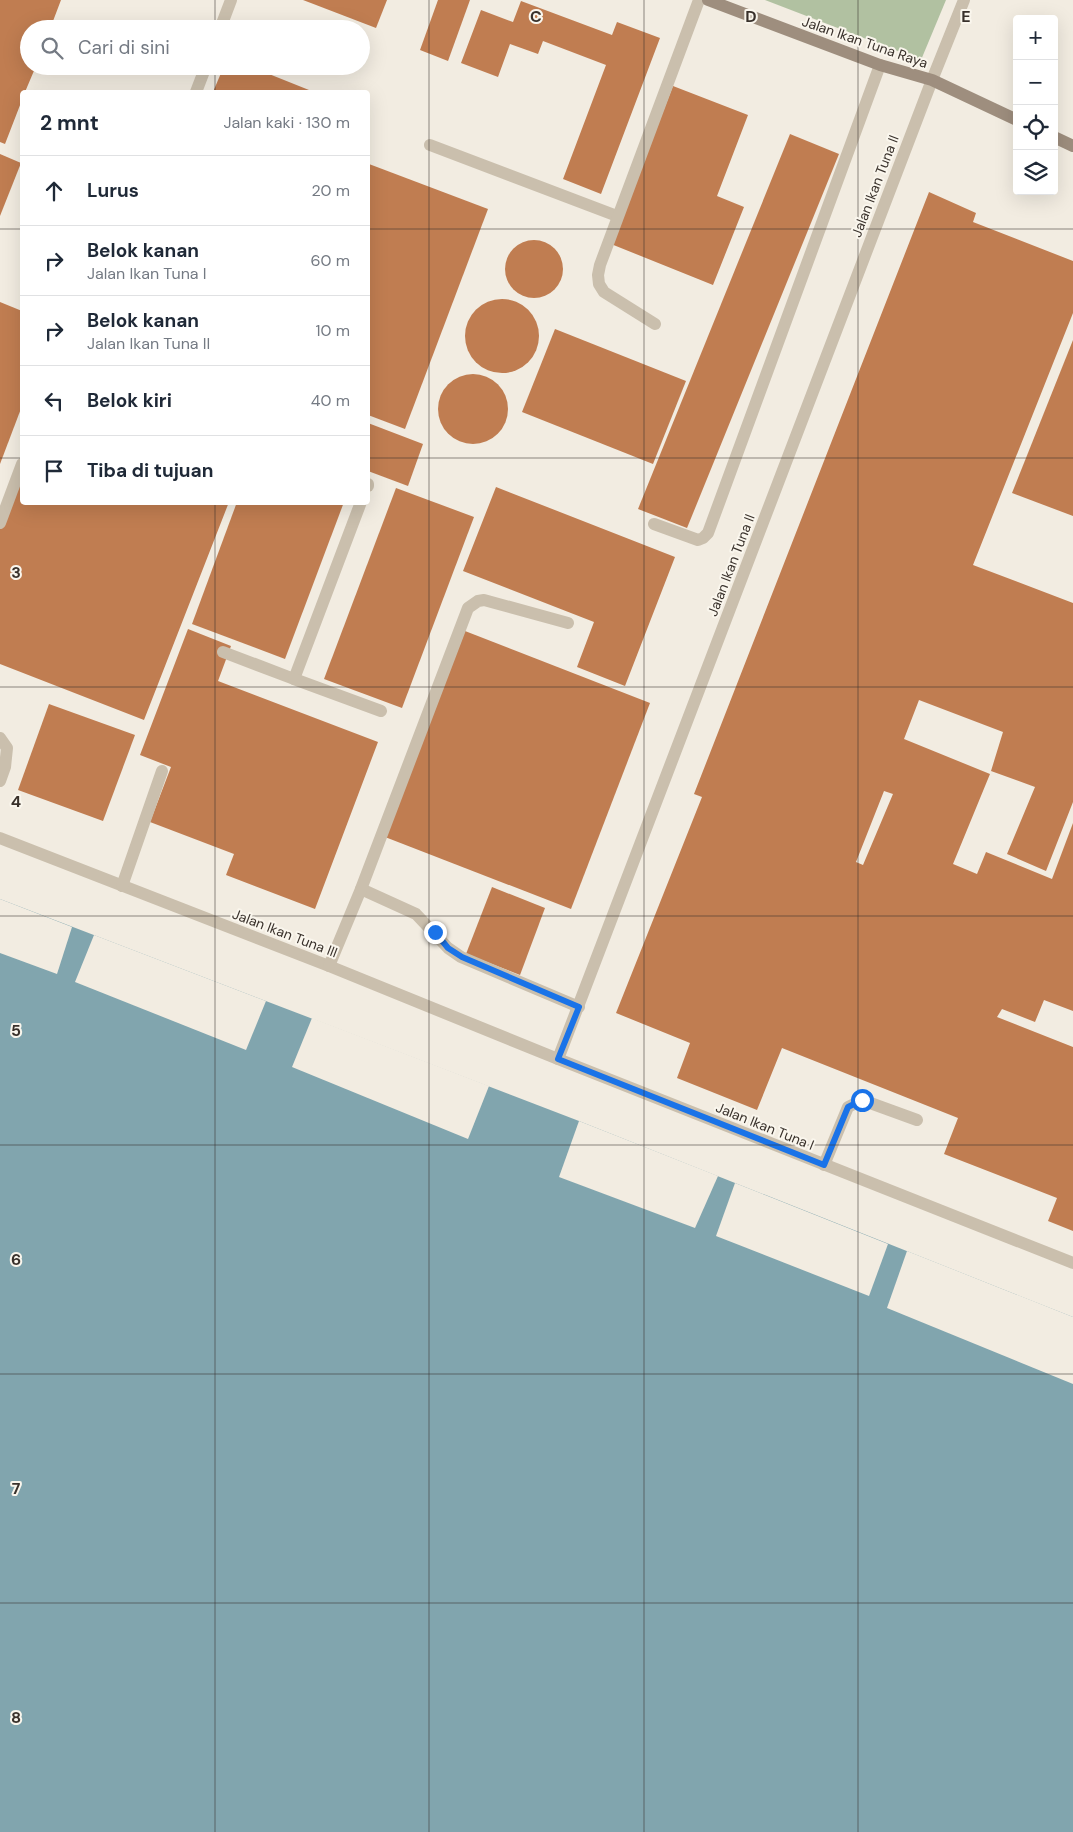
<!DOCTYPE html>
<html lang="id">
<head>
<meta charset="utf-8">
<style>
	:root { --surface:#fff; --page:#f2f2f3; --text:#1f2937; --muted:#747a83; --line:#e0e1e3 }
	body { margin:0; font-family:"DM Sans",sans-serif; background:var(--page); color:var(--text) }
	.controls { position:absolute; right:15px; top:15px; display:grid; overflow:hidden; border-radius:5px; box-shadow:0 5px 20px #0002 }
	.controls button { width:45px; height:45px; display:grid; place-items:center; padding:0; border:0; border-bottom:1px solid var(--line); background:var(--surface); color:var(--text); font:25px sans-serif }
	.stop { position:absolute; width:15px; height:15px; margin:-11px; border:4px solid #1a73e8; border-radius:50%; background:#fff }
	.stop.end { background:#1a73e8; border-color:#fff; box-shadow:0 1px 5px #0008 }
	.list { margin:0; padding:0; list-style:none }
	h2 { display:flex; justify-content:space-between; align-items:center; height:65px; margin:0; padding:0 20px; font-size:21px }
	h2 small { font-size:16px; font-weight:400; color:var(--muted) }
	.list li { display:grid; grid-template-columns:32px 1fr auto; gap:15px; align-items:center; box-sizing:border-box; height:70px; padding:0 20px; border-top:1px solid var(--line) }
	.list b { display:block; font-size:19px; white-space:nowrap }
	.list p { margin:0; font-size:16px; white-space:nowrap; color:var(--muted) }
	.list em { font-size:16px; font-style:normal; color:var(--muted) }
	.icon { flex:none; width:28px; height:28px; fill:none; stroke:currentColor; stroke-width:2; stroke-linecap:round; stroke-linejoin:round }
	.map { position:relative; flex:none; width:1073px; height:1832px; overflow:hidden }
	.search { position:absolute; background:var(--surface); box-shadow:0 5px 20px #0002; left:20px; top:20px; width:350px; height:55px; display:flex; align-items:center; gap:12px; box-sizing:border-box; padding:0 18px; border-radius:28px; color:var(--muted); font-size:19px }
	.panel { position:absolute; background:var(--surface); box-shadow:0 5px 20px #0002; left:20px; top:90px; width:350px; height:415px; border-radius:5px }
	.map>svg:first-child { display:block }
	.green { fill:#b1c1a1 }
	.water { fill:#81a5ae }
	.pier { fill:#f2ece1 }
	.building { fill:#c07d51; fill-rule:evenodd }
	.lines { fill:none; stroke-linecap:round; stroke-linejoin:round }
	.lane { stroke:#cabfad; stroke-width:12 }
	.street { stroke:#cabfad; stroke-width:12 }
	.secondary { stroke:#9e8e7e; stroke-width:12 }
	.route { stroke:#1a73e8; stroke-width:6 }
	.grid { fill:none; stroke:#39312b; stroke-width:1; stroke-opacity:0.55 }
	.labels { text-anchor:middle; stroke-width:4; stroke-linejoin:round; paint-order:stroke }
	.street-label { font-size:14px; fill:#39312b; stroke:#faf6ed }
	.grid-label { font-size:16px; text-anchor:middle; font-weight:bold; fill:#39312b; stroke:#faf6ed; stroke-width:4; stroke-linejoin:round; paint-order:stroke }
</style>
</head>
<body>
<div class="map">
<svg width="1073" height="1832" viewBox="0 0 1073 1832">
	<rect width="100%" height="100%" fill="#f2ece1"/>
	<!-- green -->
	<polygon class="green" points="765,0 946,0 921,60"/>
	<!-- water -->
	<polygon class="water" points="0,899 579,1121 1073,1317 1073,1832 0,1832"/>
	<!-- pier -->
	<g class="pier">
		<polygon points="0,899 72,927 57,974 0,953"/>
		<polygon points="94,935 266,1001 246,1050 75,982"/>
		<polygon points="312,1018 489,1086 468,1139 292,1067"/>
		<polygon points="579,1121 718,1176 695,1228 559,1177"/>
		<polygon points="735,1183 888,1244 869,1296 716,1236"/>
		<polygon points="907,1251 1073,1317 1073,1384 887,1308"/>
	</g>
	<!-- building -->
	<g class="building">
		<polygon points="0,0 61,0 50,29 29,29 29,66 36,66 25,92 22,92 22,100 5,144 0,142"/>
		<polygon points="303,0 387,0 376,28"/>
		<polygon points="438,0 470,0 448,61 420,50"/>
		<polygon points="521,1 612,35 617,22 660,38 601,194 563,179 606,65 543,41 538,54 510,44 498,77 461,63 481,10 513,22"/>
		<polygon points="224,66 249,66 314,92 213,92"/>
		<polygon points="673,86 748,115 717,196 744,207 713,285 611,244"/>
		<polygon points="790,134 839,154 687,528 638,509"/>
		<polygon points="0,154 21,163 0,216"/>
		<polygon points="369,164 488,209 405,429 368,415"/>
		<path d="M 929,192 L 976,213 L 973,222 L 1073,261 L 1073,313 L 973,565 L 1073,603 L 1073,802 L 1046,871 L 1007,854 L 1035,787 L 991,771 L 1003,732 L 919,700 L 904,739 L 990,774 L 953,864 L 977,874 L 986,852 L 1052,879 L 1073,823 L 1073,1011 L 1044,1000 L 1035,1022 L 1002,1009 L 997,1017 L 1073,1047 L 1073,1231 L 1048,1221 L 1057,1198 L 944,1154 L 958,1118 L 782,1048 L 757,1110 L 677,1078 L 690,1043 L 616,1013 L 702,797 L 694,794 ZM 884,791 L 893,794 L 863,865 L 856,862 Z"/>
		<circle cx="534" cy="269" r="29"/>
		<circle cx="502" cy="336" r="37"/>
		<polygon points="0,302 22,311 22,406 0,464"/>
		<polygon points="555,329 686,381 653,464 522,412"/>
		<polygon points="1073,340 1073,516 1012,493"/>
		<circle cx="473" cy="409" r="35"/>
		<polygon points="368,423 423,444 408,486 368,471"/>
		<polygon points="22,471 22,502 229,502 144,720 0,664 0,528"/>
		<polygon points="496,487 675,557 625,686 577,667 594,622 463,571"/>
		<polygon points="396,488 474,517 402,708 324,679"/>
		<polygon points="237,502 344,502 285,659 192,624"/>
		<polygon points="188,629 231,646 218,681 378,742 315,909 226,875 234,854 150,822 171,767 140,755"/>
		<polygon points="465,631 650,703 571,909 385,837"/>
		<polygon points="49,704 135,735 103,821 18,790"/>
		<polygon points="492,887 545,908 520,975 466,954"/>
	</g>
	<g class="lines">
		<!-- lane -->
		<g class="lane">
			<polyline points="220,29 231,0"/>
			<polyline points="196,92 206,66"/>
			<polyline points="430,145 617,216"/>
			<polyline points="655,324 604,292 599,284 598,275 600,265 699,0"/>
			<polyline points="368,486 368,484"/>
			<polyline points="0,523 22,464"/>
			<polyline points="654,524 698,540 703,538 708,533 880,65"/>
			<polyline points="223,652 294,679 361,502"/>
			<polyline points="294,679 381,711"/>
			<polyline points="0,738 7,748 5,767 0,781"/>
			<polyline points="0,838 329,966 558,1059 1073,1263"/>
			<polyline points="122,886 162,771"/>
			<polyline points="361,889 416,914 448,948 461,957 579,1007"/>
			<polyline points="329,966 361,889 468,608 478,601 484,600 568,623"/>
			<polyline points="558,1059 932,80"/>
			<polyline points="824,1165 848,1107 862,1100 917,1120"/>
		</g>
		<!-- street -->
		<polyline class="street" points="932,80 964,0"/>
		<!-- secondary -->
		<g class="secondary">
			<polyline points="708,0 880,65 932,80 1017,120"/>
			<polyline points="1054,137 1073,146"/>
		</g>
	</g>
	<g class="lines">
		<!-- route -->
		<polyline class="route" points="435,932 448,948 462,957 579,1007 558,1059 824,1165 848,1107 862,1100"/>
	</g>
	<!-- grid -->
	<path class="grid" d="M 215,0 L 215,29M 429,0 L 429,1832M 644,0 L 644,1832M 858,0 L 858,1832M 215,66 L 215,92M 0,229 L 22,229M 368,229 L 1073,229M 0,458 L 22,458M 368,458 L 1073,458M 215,502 L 215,1832M 0,687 L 1073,687M 0,916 L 1073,916M 0,1145 L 1073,1145M 0,1374 L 1073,1374M 0,1603 L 1073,1603"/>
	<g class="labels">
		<!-- street labels -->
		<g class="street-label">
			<text transform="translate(865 42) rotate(19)" y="5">Jalan Ikan Tuna Raya</text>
			<text transform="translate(875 186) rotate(-69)" y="5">Jalan Ikan Tuna II</text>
			<text transform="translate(731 565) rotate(-69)" y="5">Jalan Ikan Tuna II</text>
			<text transform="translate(285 933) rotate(21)" y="5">Jalan Ikan Tuna III</text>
			<text transform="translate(765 1126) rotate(22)" y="5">Jalan Ikan Tuna I</text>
		</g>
	</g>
	<g class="grid-label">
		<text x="536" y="22">C</text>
		<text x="751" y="22">D</text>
		<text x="966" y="22">E</text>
		<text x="16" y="578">3</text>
		<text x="16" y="807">4</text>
		<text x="16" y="1036">5</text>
		<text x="16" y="1265">6</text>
		<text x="16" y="1494">7</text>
		<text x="16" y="1723">8</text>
	</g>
</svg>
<div class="controls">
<button>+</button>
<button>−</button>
<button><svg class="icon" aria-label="locate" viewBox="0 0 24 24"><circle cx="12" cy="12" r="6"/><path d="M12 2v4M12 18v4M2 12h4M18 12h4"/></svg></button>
<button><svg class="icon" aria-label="layers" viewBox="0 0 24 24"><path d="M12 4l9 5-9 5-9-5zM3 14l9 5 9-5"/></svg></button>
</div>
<div class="stop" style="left:862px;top:1100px"></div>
<div class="stop end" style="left:435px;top:932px"></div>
<div class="search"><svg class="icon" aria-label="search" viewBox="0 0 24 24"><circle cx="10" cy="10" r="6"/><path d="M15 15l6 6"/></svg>Cari di sini</div>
<section class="panel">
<h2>2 mnt<small>Jalan kaki · 130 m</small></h2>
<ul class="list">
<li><svg class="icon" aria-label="ahead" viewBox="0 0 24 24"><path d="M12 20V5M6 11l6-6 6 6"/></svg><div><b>Lurus</b></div><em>20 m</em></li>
<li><svg class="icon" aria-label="right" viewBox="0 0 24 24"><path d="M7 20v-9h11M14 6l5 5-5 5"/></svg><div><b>Belok kanan</b><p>Jalan Ikan Tuna I</p></div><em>60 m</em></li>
<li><svg class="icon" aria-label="right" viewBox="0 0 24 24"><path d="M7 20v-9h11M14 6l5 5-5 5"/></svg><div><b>Belok kanan</b><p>Jalan Ikan Tuna II</p></div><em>10 m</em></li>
<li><svg class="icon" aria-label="left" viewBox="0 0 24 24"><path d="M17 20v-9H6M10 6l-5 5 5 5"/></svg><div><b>Belok kiri</b></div><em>40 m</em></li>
<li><svg class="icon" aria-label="arrive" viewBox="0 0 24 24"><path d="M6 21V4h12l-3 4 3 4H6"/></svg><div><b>Tiba di tujuan</b></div></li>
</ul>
</section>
</div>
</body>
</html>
